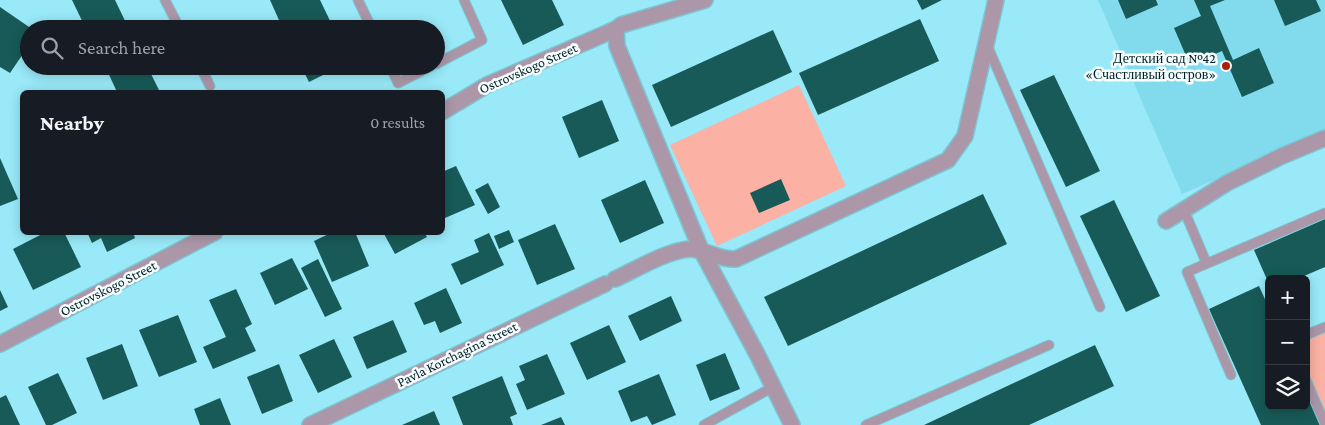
<!DOCTYPE html>
<html lang="en">
<head>
<meta charset="utf-8">
<style>
	:root { --surface:#171b24; --page:#242831; --text:#f1f3f6; --muted:#9ea1a6; --line:#363941 }
	body { margin:0; font-family:"Crimson Pro",serif; background:var(--page); color:var(--text) }
	.controls { position:absolute; right:15px; bottom:15px; display:grid; overflow:hidden; border-radius:8px; box-shadow:0 2px 12px #0003 }
	.controls button { width:45px; height:45px; display:grid; place-items:center; padding:0; border:0; border-bottom:1px solid var(--line); background:var(--surface); color:var(--text); font:25px sans-serif }
	.list { margin:0; padding:0; list-style:none }
	h2 { display:flex; justify-content:space-between; align-items:center; height:65px; margin:0; padding:0 20px; font-size:21px }
	h2 small { font-size:16px; font-weight:400; color:var(--muted) }
	.icon { flex:none; width:28px; height:28px; fill:none; stroke:currentColor; stroke-width:2; stroke-linecap:round; stroke-linejoin:round }
	.map { position:relative; flex:none; width:1325px; height:425px; overflow:hidden }
	.search { position:absolute; background:var(--surface); box-shadow:0 2px 12px #0003; left:20px; top:20px; width:425px; height:55px; display:flex; align-items:center; gap:12px; box-sizing:border-box; padding:0 18px; border-radius:28px; color:var(--muted); font-size:19px }
	.panel { position:absolute; background:var(--surface); box-shadow:0 2px 12px #0003; left:20px; top:90px; width:425px; height:145px; border-radius:8px }
	.map>svg:first-child { display:block }
	.built { fill:#81dbec }
	.green { fill:#fbb2a4 }
	.building { fill:#175a57 }
	.lines { fill:none; stroke-linecap:round; stroke-linejoin:round }
	.service-casing { stroke:#7dc5d2; stroke-width:11 }
	.minor-casing { stroke:#7dc5d2; stroke-width:18 }
	.service { stroke:#ac97a9; stroke-width:9 }
	.minor { stroke:#ac97a9; stroke-width:15 }
	.poi-dot { fill:#ad1e0a; stroke:#f5fdfe; stroke-width:2 }
	.labels { text-anchor:middle; stroke-width:5; stroke-linejoin:round; paint-order:stroke }
	.poi-label { font-size:14px; fill:#002026; stroke:#f5fdfe; text-anchor:end }
	.street-label { font-size:14px; fill:#002026; stroke:#f5fdfe }
</style>
</head>
<body>
<div class="map">
<svg width="1325" height="425" viewBox="0 0 1325 425">
	<rect width="100%" height="100%" fill="#99e9f8"/>
	<!-- built -->
	<polygon class="built" points="1098,0 1325,0 1325,132 1182,194"/>
	<!-- green -->
	<g class="green">
		<polygon points="799,85 846,186 717,246 670,145"/>
		<polygon points="1325,327 1325,424 1306,380 1306,335"/>
	</g>
	<!-- building -->
	<g class="building">
		<polygon points="72,0 115,0 129,29 86,29"/>
		<polygon points="270,0 320,0 334,29 283,29"/>
		<polygon points="501,0 552,0 564,25 523,45"/>
		<polygon points="917,0 942,0 922,10"/>
		<polygon points="1118,0 1156,0 1158,5 1126,19"/>
		<polygon points="1194,0 1225,0 1210,6 1233,60 1259,48 1274,83 1242,97 1222,51 1190,65 1174,28 1201,16"/>
		<polygon points="1274,0 1316,0 1321,11 1285,26"/>
		<polygon points="0,7 32,29 29,29 29,45 10,73 0,67"/>
		<polygon points="920,19 939,61 818,115 799,73"/>
		<polygon points="773,30 792,72 671,127 652,85"/>
		<polygon points="105,66 147,66 160,92 117,92"/>
		<polygon points="301,66 341,66 309,82"/>
		<polygon points="1054,75 1100,171 1066,187 1020,90"/>
		<polygon points="602,100 619,141 579,158 562,117"/>
		<polygon points="0,158 18,199 0,206"/>
		<polygon points="456,166 475,205 445,218 442,213 442,172"/>
		<polygon points="781,179 790,200 759,213 750,193"/>
		<polygon points="645,180 664,223 620,243 601,200"/>
		<polygon points="488,183 500,207 488,214 475,190"/>
		<polygon points="983,194 1007,244 788,346 764,297"/>
		<polygon points="1114,200 1160,296 1126,312 1080,216"/>
		<polygon points="1325,219 1325,267 1297,279 1269,279 1269,284 1254,250"/>
		<polygon points="555,224 575,269 537,285 518,240"/>
		<polygon points="509,230 514,242 499,249 494,236"/>
		<polygon points="46,232 64,232 81,267 33,290 13,249"/>
		<polygon points="87,232 133,232 135,238 107,252 101,238 92,243"/>
		<polygon points="333,232 355,232 369,266 332,282 314,241"/>
		<polygon points="383,232 424,232 427,237 395,254"/>
		<polygon points="489,233 504,265 461,285 451,264 479,252 474,240"/>
		<polygon points="292,258 308,289 275,305 260,273"/>
		<polygon points="318,259 342,309 325,317 301,268"/>
		<polygon points="1259,286 1269,308 1269,406 1306,406 1306,392 1321,425 1261,425 1209,309"/>
		<polygon points="446,288 462,323 440,333 435,321 424,325 414,303"/>
		<polygon points="236,289 252,324 245,328 256,351 213,369 203,347 226,337 209,300"/>
		<polygon points="0,290 8,307 0,311"/>
		<polygon points="671,296 682,321 640,341 628,316"/>
		<polygon points="178,315 197,362 159,377 139,330"/>
		<polygon points="393,320 407,352 367,369 353,337"/>
		<polygon points="609,325 626,362 587,380 570,343"/>
		<polygon points="334,339 352,377 318,393 299,355"/>
		<polygon points="122,344 138,386 103,400 86,358"/>
		<polygon points="1095,345 1114,386 1029,425 924,425"/>
		<polygon points="725,353 740,389 710,401 696,365"/>
		<polygon points="547,354 565,394 527,410 516,384 525,380 519,366"/>
		<polygon points="279,364 293,401 262,414 247,377"/>
		<polygon points="58,373 77,413 52,425 46,425 28,387"/>
		<polygon points="659,374 676,415 652,425 647,416 631,422 618,391"/>
		<polygon points="502,376 517,414 510,417 513,425 463,425 452,397"/>
		<polygon points="6,395 20,425 0,425 0,398"/>
		<polygon points="220,398 231,425 200,425 194,409"/>
		<polygon points="434,411 440,425 402,425"/>
		<polygon points="561,417 565,425 541,425"/>
	</g>
	<g class="lines">
		<!-- service casing -->
		<g class="service-casing">
			<g id="service">
				<polyline points="165,0 180,29"/>
				<polyline points="358,0 372,29"/>
				<polyline points="987,45 1100,307"/>
				<polyline points="436,64 482,40 464,0"/>
				<polyline points="200,66 210,86"/>
				<polyline points="390,66 398,83 431,66"/>
				<polyline points="1184,210 1206,262"/>
				<polyline points="1306,335 1325,327"/>
				<polyline points="1231,375 1187,272 1325,213"/>
				<polyline points="1306,380 1325,424"/>
				<polyline points="704,425 773,387"/>
				<polyline points="866,425 1049,345"/>
			</g>
		</g>
		<!-- minor casing -->
		<g class="minor-casing">
			<g id="minor">
				<polyline points="705,0 621,25 616,29 617,46 701,250 757,354 792,425"/>
				<polyline points="442,112 487,85 616,29"/>
				<polyline points="1166,221 1227,183 1282,156 1325,138"/>
				<path d="M 615,279 C 635,270 670,249 691,249 C 707,250 719,260 736,259 L 948,160 L 965,136 L 996,0"/>
				<polyline points="0,344 215,232"/>
				<polyline points="310,425 605,284"/>
			</g>
		</g>
		<!-- service -->
		<use href="#service" class="service"/>
		<!-- minor -->
		<use href="#minor" class="minor"/>
	</g>
	<!-- markers -->
	<circle class="poi-dot" cx="1226" cy="66" r="5"/>
	<g class="labels">
		<!-- poi labels -->
		<g class="poi-label">
			<text x="1216" y="63">Детский сад №42<tspan x="1216" dy="16">«Счастливый остров»</tspan></text>
		</g>
		<!-- street labels -->
		<g class="street-label">
			<text transform="translate(528 68) rotate(-24)" y="5">Ostrovskogo Street</text>
			<text transform="translate(108 288) rotate(-27)" y="5">Ostrovskogo Street</text>
			<text transform="translate(457 354) rotate(-26)" y="5">Pavla Korchagina Street</text>
		</g>
	</g>
</svg>
<div class="controls">
<button>+</button>
<button>−</button>
<button><svg class="icon" aria-label="layers" viewBox="0 0 24 24"><path d="M12 4l9 5-9 5-9-5zM3 14l9 5 9-5"/></svg></button>
</div>
<div class="search"><svg class="icon" aria-label="search" viewBox="0 0 24 24"><circle cx="10" cy="10" r="6"/><path d="M15 15l6 6"/></svg>Search here</div>
<section class="panel">
<h2>Nearby<small>0 results</small></h2>
<ul class="list">
</ul>
</section>
</div>
</body>
</html>
